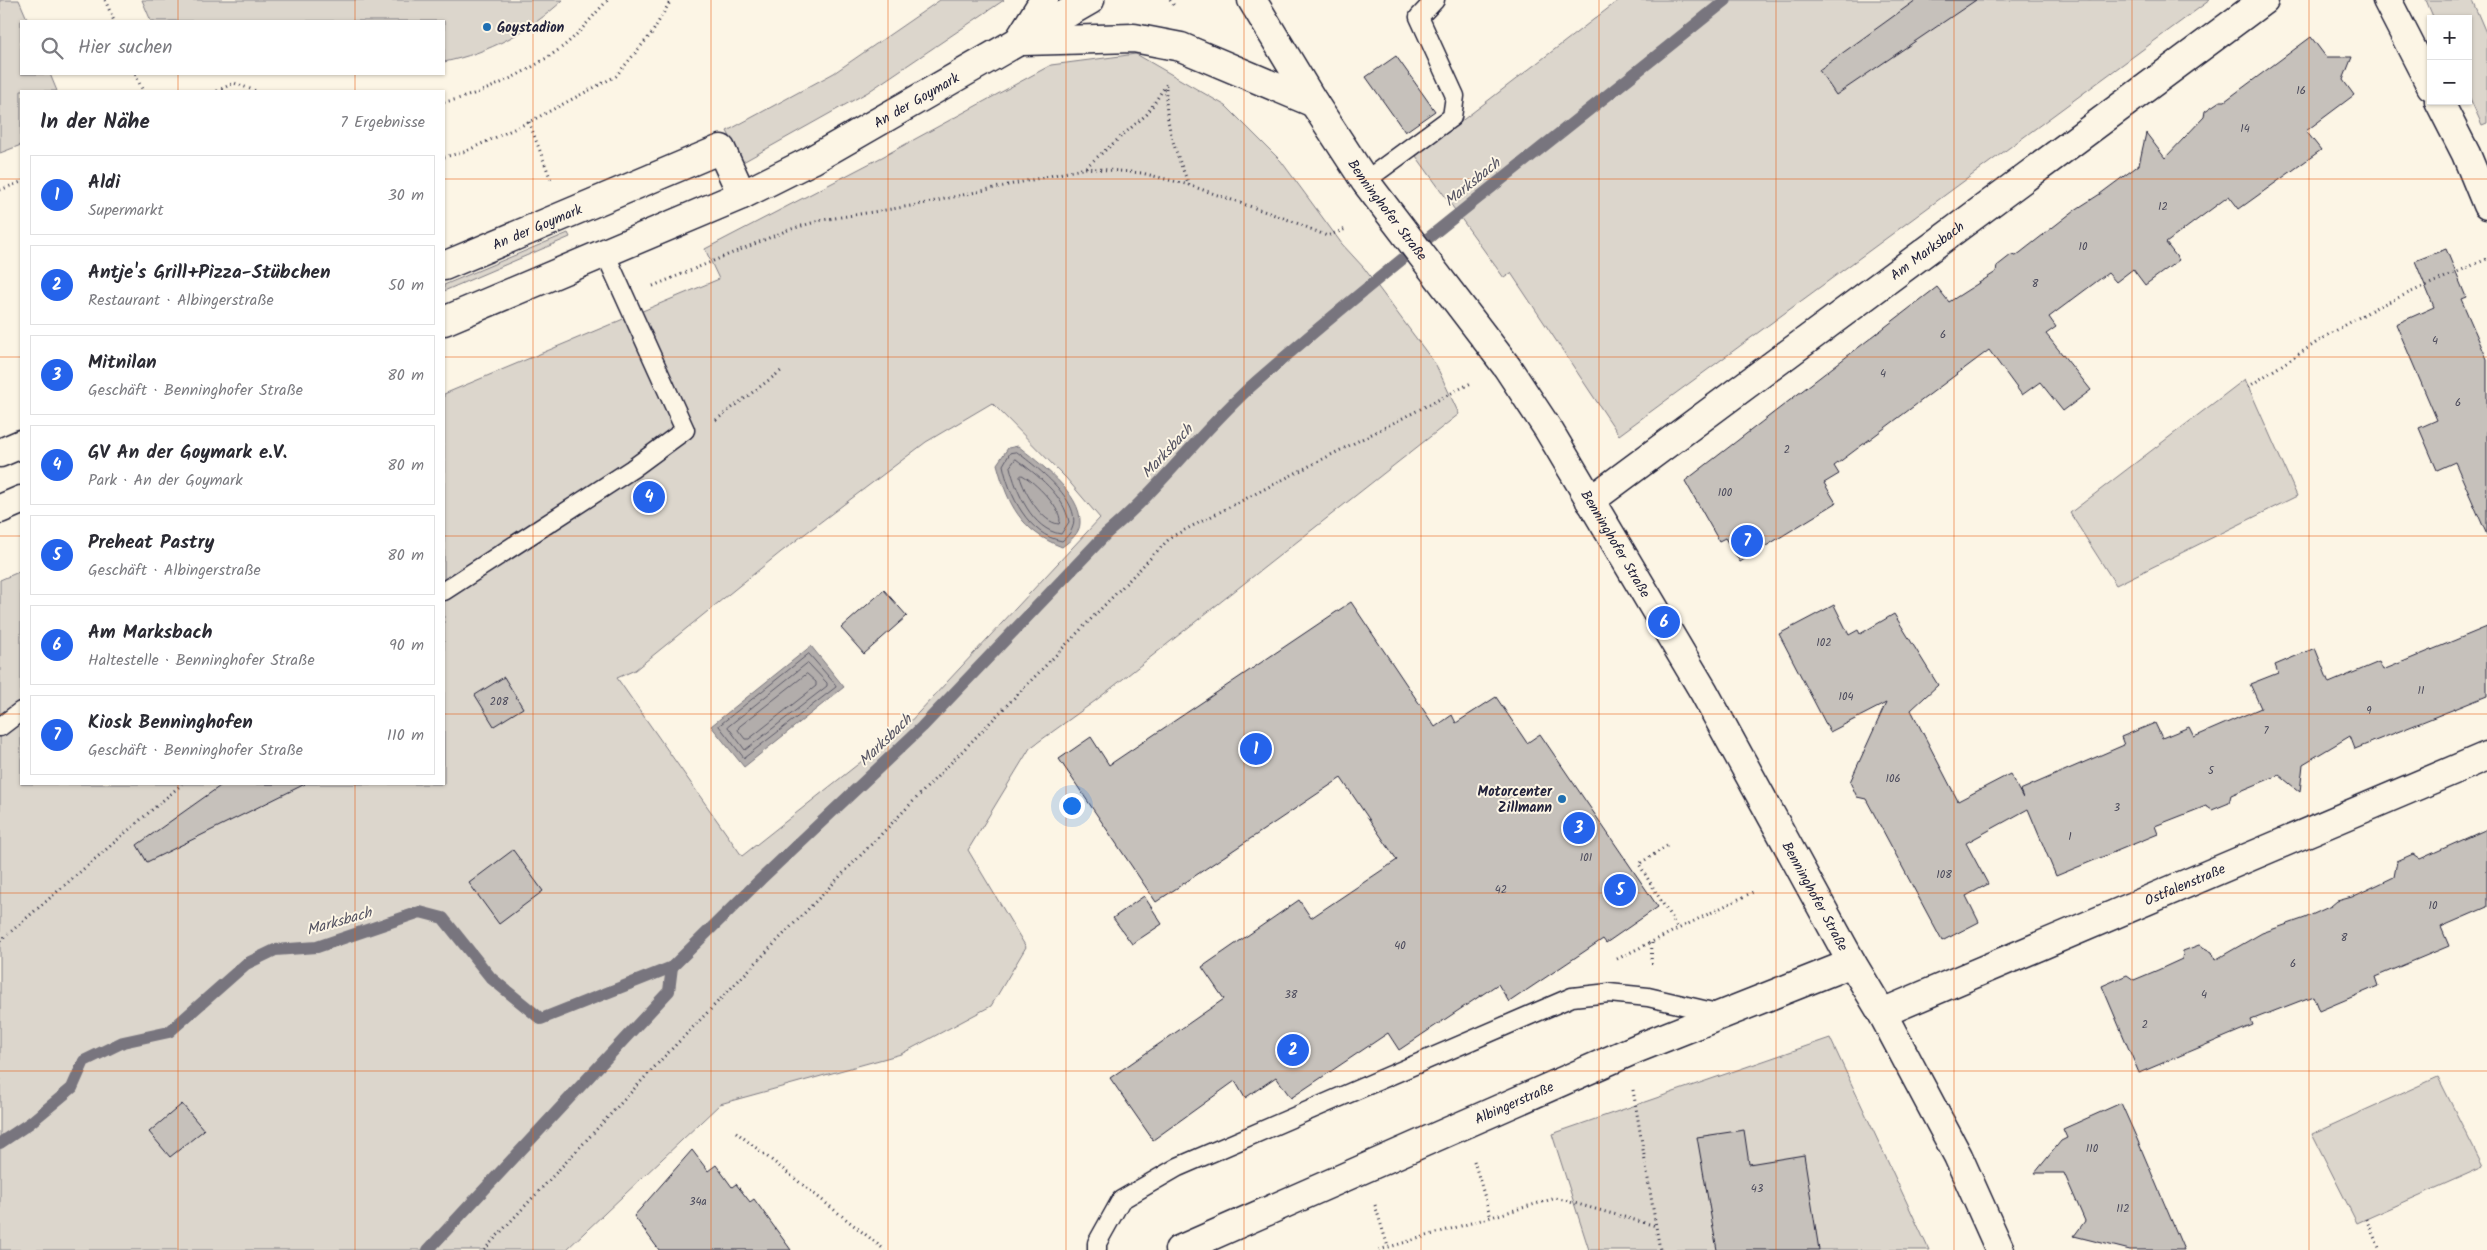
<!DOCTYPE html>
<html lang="de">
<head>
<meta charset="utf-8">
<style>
	:root { --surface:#fff; --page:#f2f2f3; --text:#2b2b33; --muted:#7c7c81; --line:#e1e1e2; --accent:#2563eb }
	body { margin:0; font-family:Kalam,sans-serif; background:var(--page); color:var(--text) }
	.controls { position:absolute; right:15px; top:15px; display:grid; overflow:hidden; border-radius:0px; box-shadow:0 1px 4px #0004 }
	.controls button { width:45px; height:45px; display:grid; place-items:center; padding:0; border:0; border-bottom:1px solid var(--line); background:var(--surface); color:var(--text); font:25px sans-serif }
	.you { position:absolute; left:1071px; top:805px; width:18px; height:18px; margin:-12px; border:4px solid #fff; border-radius:50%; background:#1a73e8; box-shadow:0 0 0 8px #1a73e833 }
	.badge { display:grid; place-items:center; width:32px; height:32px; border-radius:50%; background:var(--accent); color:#fff; font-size:16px; font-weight:700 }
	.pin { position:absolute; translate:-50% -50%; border:2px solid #fff; box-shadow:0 1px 5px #0006 }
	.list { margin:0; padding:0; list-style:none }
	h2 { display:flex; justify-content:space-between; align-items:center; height:65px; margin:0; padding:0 20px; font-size:21px }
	h2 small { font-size:16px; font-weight:400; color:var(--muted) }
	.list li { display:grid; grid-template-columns:32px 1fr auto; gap:15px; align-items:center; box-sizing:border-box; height:80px; margin:0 10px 10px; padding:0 10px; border:1px solid var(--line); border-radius:0px }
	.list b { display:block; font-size:19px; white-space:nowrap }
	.list p { margin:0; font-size:16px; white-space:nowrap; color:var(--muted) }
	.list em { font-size:16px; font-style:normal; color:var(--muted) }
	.icon { flex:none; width:28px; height:28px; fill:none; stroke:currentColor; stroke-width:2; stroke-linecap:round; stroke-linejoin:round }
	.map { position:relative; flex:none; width:2487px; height:1250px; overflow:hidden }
	.search { position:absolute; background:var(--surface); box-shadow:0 1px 4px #0004; left:20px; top:20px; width:425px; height:55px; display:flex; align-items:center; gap:12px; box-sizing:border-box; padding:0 18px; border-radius:0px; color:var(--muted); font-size:19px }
	.panel { position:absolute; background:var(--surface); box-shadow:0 1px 4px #0004; left:20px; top:90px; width:425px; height:695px; border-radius:0px }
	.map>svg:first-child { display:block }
	.green { fill:#dcd6cc; stroke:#7f7c84; fill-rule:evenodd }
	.water { fill:#b2adab; stroke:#78757e }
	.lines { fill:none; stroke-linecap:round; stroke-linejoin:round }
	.shore { stroke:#5c5a68; stroke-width:1 }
	.stream { stroke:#78757e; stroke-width:12 }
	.building { fill:#c6c1bb; stroke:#22223b }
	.service-casing { stroke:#22223b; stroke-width:21 }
	.minor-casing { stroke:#22223b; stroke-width:31 }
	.secondary-casing { stroke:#22223b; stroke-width:31 }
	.path { stroke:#22223b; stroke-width:3; stroke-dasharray:1 4; stroke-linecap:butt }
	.service { stroke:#fcf5e5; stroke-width:18 }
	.minor { stroke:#fcf5e5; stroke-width:28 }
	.secondary { stroke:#fcf5e5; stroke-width:28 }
	.grid { fill:none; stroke:#e8590c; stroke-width:1; stroke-opacity:0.55 }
	.poi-dot { fill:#1f6fb2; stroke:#fcf5e5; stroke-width:2 }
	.labels { text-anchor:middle; stroke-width:4; stroke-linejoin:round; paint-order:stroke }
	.number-label { font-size:11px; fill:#4b4a5b }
	.poi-label { font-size:14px; font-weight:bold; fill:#22223b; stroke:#fcf5e5; text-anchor:start }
	.street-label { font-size:14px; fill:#22223b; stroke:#fcf5e5 }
	.water-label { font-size:15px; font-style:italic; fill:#545362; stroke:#fcf5e5 }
</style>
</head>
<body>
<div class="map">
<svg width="2487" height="1250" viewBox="0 0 2487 1250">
	<rect width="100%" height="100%" fill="#fcf5e5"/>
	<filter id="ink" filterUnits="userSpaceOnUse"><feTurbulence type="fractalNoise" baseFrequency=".02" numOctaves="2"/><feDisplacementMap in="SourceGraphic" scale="10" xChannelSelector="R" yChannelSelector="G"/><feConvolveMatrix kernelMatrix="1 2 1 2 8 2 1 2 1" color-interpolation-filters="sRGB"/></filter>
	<g filter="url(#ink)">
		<!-- green -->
		<g class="green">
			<polygon points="0,0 19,0 28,21 21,21 21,74 50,74 57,91 21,91 21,145 0,153"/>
			<path d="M 142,0 L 563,0 C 530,31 488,53 444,62 L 444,21 L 151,21 Z"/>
			<polygon points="940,0 1004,0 868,92 743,162 727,131 834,73"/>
			<polygon points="1619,0 2210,0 1619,435 1511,273 1504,278 1416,156"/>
			<polygon points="2426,0 2472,0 2487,35 2487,123 2482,125 2468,94 2468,19 2434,19"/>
			<path d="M 1136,54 L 1226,106 L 1281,161 L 1342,244 L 1364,268 L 1436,365 L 1459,414 L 1095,701 L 1030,748 L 968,850 L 1026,947 L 991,1006 L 901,1054 L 720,1104 L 566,1250 L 0,1250 L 0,580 L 21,571 L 21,784 L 444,784 L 444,394 L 719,279 L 705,249 L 884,156 L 1051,65 ZM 992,403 L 1066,478 L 1100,518 L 905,727 L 742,856 L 617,678 L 635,670 L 781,552 L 926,442 Z"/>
			<polygon points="568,233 570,237 444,291 444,285"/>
			<polygon points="2245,379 2297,496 2116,585 2070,513"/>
			<polygon points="1830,1038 1929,1250 1589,1250 1552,1134"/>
			<polygon points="2438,1077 2483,1167 2357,1223 2312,1134"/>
		</g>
		<!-- water -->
		<g class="water">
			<path d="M 1018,446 C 1038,462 1082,494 1080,523 C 1080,533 1070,541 1062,547 C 1021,531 1008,505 997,464 L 1008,448 Z"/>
			<polygon points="811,646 844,687 744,767 711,726"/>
		</g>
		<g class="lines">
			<!-- shore -->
			<g class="shore">
				<path d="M 1017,452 C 1039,469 1099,513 1062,541 C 1028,535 1009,495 1003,465 L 1010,453 Z"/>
				<path d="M 1016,459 C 1037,475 1064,495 1069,522 L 1061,534 C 1032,530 1016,491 1010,467 Z"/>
				<path d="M 1022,475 C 1033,480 1066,512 1059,524 C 1042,523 1024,492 1020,477 Z"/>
				<polygon points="809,654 835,684 836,687 744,758 719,726"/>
				<polygon points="808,663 827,683 827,686 745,750 728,727"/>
				<polygon points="807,674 816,682 816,686 749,739 745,739 738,730 739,727"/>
			</g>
			<!-- stream -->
			<g class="stream">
				<path d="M 0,1143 L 30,1123 L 72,1088 L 84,1061 L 123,1042 L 169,1032 L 246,964 L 275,950 L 317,947 L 420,912 L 443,918 L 491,978 L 541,1019 L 672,967 L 761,879 L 922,727 L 1107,533 C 1162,487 1203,428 1257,381 C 1409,249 1570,127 1726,0"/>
				<polyline points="428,1250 669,991 672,967"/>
			</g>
		</g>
		<!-- building -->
		<g class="building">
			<polygon points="1916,0 1976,0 1836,95 1819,70"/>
			<polygon points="2311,37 2326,57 2352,57 2343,80 2354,95 2306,131 2321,150 2239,209 2229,196 2166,243 2179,260 2145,285 2133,269 2116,282 2108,273 2049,317 2056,327 2046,334 2091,390 2063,411 2040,382 2022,395 1989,350 1834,466 1839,474 1824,483 1836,503 1740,562 1725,538 1719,541 1685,481 1937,287 1949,302 1996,272 1997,266 2011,255 2016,256 2075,210 2100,194 2139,165 2146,133 2165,158 2204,117 2205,111 2220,101 2225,101"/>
			<polygon points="1396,56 1435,111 1405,132 1366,77"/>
			<polygon points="2446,249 2466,297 2461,299 2487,359 2487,535 2455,462 2437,470 2419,428 2437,420 2396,324 2434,307 2415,261"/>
			<polygon points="884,590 907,616 864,654 841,628"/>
			<polygon points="1351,602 1435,727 1452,715 1456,723 1496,697 1527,743 1540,734 1658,907 1606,943 1603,939 1509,1002 1498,984 1399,1050 1388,1033 1291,1098 1276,1077 1245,1098 1235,1081 1153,1140 1110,1078 1224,999 1202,967 1299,900 1311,918 1397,860 1341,778 1156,902 1059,759 1091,737 1109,765"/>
			<polygon points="1834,605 1849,635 1858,630 1860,634 1894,614 1938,685 1911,710 1958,801 2010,774 2023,798 2020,790 2124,745 2121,737 2155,723 2162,738 2189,727 2194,737 2261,708 2250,684 2278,673 2275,665 2315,648 2329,683 2379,662 2383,670 2487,627 2487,696 2355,749 2350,736 2303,764 2300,792 2279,775 2231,795 2229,803 2212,810 2206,806 2155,826 2158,834 2056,876 2028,809 1966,843 1988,884 1966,896 1979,922 1942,941 1866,799 1857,797 1850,782 1886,703 1830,732 1779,634"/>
			<polygon points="504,677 523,708 494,726 475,695"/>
			<polygon points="223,784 305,784 147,862 137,845"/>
			<polygon points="2487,829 2487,907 2441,927 2449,946 2375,977 2378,986 2319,1011 2313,996 2251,1020 2253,1025 2139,1073 2102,986 2127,975 2134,980 2158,970 2182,959 2183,951 2199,945 2212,952 2215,960 2262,933 2305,918 2331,906 2337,901 2352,897 2394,877 2397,861 2413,854 2420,859"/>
			<polygon points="513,850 543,891 499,924 469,883"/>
			<polygon points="1144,896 1162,924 1132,944 1113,918"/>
			<polygon points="2121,1103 2137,1139 2184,1250 2130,1250 2074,1236 2085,1221 2064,1173 2035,1173 2061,1141 2067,1138 2063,1129"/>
			<polygon points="182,1104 204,1130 170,1157 149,1132"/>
			<polygon points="1744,1130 1749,1164 1804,1155 1819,1250 1717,1250 1697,1137"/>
			<polygon points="692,1150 708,1171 716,1165 732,1187 736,1184 750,1202 754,1199 791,1250 659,1250 634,1216"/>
		</g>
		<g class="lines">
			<!-- service casing -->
			<g class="service-casing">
				<g id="service">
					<polyline points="1365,181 1452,117 1455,96 1419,17 1435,0"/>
					<polyline points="444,591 632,469 685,430 605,253"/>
					<polyline points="0,727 21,711"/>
					<polyline points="1097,1250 1097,1243 1121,1200 1178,1167 1572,997 1609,993 1648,997 1721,1014"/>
				</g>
			</g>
			<!-- minor casing -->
			<g class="minor-casing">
				<g id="minor">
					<polyline points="2387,0 2431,86"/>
					<polyline points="2439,101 2466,154 2487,205"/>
					<path id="s1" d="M 444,266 L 721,149 L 742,195"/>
					<polyline points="0,453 21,444"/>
					<path id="s2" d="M 1590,501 L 2264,0"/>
					<path id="s3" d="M 1882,1013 L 2487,756"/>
					<path id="s4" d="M 1179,1250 L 1638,1048 L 1852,963"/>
				</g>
			</g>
			<!-- secondary casing -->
			<g class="secondary-casing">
				<g id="secondary">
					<path id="s5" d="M 1252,0 L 1314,103 L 1365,181 L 1507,367 L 1548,429 L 1704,692 L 1852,963 L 1882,1013 L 1958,1156 L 2000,1250"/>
					<polyline points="1021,37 1044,0"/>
					<polyline points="1023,41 1134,38 1181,47 1314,103"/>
					<path id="s6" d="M 444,321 L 742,195 L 812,160 L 1090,0"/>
					<polyline points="0,509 21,500"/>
				</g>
			</g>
			<!-- path -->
			<g class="path">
				<polyline points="105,0 114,21"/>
				<polyline points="1170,0 1175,7"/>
				<polyline points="135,74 143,91"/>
				<path d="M 1166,88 C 1165,126 1175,150 1189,185"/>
				<polyline points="217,91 234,83 256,91"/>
				<path d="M 444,102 C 483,95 534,69 565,45 C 581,32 594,14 608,0"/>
				<polyline points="529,122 551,180"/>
				<polyline points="444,157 464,152 529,122 616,76 652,33 671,0"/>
				<polyline points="1086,167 1147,114 1168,82"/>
				<polyline points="0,190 21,182"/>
				<polyline points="653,286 788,230 822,220 917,205 1086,168 1142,173 1189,185 1292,221 1327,236 1346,229"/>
				<polyline points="2248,387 2328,335 2377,307 2487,259"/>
				<polyline points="716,420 781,371"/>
				<polyline points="1667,846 1639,864 1678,929"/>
				<polyline points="0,941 182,784"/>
				<polyline points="1617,959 1755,891"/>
				<polyline points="1651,964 1652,943"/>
				<polyline points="1633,1090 1660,1250"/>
				<polyline points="736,1132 885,1250"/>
				<polyline points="1474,1161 1491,1218"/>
				<polyline points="1375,1205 1388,1247"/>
				<polyline points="2366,1219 2380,1250"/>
				<polyline points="484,1250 662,1059 1171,537 1473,382"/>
				<polyline points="1379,1250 1556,1198 1656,1226"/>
			</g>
			<!-- service -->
			<use href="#service" class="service"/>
			<!-- minor -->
			<use href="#minor" class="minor"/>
			<!-- secondary -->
			<use href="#secondary" class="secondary"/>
		</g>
	</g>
	<!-- grid -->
	<path class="grid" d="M 178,0 L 178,21M 355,0 L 355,21M 533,0 L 533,1250M 711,0 L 711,1250M 888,0 L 888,1250M 1066,0 L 1066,1250M 1244,0 L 1244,1250M 1421,0 L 1421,1250M 1599,0 L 1599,1250M 1776,0 L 1776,1250M 1954,0 L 1954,1250M 2132,0 L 2132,1250M 2309,0 L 2309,1250M 178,74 L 178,91M 355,74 L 355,91M 0,179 L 21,179M 444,179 L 2487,179M 0,357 L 21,357M 444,357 L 2487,357M 0,536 L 21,536M 444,536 L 2487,536M 0,714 L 21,714M 444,714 L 2487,714M 178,784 L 178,1250M 355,784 L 355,1250M 0,893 L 2487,893M 0,1071 L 2487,1071"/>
	<!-- markers -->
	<g class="poi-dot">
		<circle cx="487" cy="27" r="5"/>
		<circle cx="1562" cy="799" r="5"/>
	</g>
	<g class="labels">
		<!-- number labels -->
		<g class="number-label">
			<text x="2301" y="94">16</text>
			<text x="2245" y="132">14</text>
			<text x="2163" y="210">12</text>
			<text x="2083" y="250">10</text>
			<text x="2035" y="287">8</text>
			<text x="1943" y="338">6</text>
			<text x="2435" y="344">4</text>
			<text x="1883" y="377">4</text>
			<text x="2458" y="406">6</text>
			<text x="1787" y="453">2</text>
			<text x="1725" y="496">100</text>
			<text x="1824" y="646">102</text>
			<text x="2421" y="694">11</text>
			<text x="1846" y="700">104</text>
			<text x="499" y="705">208</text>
			<text x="2369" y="714">9</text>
			<text x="2266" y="734">7</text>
			<text x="2211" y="774">5</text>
			<text x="1893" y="782">106</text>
			<text x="2117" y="811">3</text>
			<text x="2070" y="840">1</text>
			<text x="1586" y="861">101</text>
			<text x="1944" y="878">108</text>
			<text x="1501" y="893">42</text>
			<text x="2433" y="909">10</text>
			<text x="2344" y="941">8</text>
			<text x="1400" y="949">40</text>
			<text x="2293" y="967">6</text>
			<text x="1291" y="998">38</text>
			<text x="2204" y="998">4</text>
			<text x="2145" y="1028">2</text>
			<text x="2092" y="1152">110</text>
			<text x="1757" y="1192">43</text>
			<text x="698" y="1205">34a</text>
			<text x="2123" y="1212">112</text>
		</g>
		<!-- poi labels -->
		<g class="poi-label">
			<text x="497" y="32">Goystadion</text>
			<text x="1552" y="796" text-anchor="end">Motorcenter<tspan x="1552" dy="16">Zillmann</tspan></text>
		</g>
		<!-- street labels -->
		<g class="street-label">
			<text dy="5" stroke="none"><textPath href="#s6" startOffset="522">An der Goymark</textPath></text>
			<text dy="5" stroke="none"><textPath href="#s5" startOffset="250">Benninghofer Straße</textPath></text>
			<text dy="5" stroke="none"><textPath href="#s1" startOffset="101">An der Goymark</textPath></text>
			<text dy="5" stroke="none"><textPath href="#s2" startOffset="420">Am Marksbach</textPath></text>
			<text dy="5" stroke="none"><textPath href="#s5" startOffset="655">Benninghofer Straße</textPath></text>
			<text dy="5" stroke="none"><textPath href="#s3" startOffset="329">Ostfalenstraße</textPath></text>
			<text dy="5" stroke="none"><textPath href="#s5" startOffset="1060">Benninghofer Straße</textPath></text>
			<text dy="5" stroke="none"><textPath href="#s4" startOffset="366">Albingerstraße</textPath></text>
		</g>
		<!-- water labels -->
		<g class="water-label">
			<text transform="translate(1472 182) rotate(-39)" y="5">Marksbach</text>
			<text transform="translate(1167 451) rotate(-47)" y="5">Marksbach</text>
			<text transform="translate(885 740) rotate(-44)" y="5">Marksbach</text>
			<text transform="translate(339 921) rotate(-16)" y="5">Marksbach</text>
		</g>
	</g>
</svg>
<div class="controls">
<button>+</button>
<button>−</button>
</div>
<div class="you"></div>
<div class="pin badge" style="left:1256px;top:749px">1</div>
<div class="pin badge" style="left:1293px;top:1050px">2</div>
<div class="pin badge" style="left:1579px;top:828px">3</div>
<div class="pin badge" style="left:649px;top:497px">4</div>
<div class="pin badge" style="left:1620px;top:890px">5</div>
<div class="pin badge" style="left:1664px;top:622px">6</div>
<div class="pin badge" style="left:1747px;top:541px">7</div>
<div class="search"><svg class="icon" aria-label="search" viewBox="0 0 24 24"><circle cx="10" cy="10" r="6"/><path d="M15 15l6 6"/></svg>Hier suchen</div>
<section class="panel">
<h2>In der Nähe<small>7 Ergebnisse</small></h2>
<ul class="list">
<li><span class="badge">1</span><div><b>Aldi</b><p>Supermarkt</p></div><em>30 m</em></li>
<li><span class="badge">2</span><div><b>Antje's Grill+Pizza-Stübchen</b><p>Restaurant · Albingerstraße</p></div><em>50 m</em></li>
<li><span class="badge">3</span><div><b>Mitnilan</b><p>Geschäft · Benninghofer Straße</p></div><em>80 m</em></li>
<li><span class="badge">4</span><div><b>GV An der Goymark e.V.</b><p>Park · An der Goymark</p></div><em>80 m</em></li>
<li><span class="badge">5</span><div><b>Preheat Pastry</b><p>Geschäft · Albingerstraße</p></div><em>80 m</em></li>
<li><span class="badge">6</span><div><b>Am Marksbach</b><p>Haltestelle · Benninghofer Straße</p></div><em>90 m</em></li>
<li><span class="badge">7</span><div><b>Kiosk Benninghofen</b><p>Geschäft · Benninghofer Straße</p></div><em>110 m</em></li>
</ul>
</section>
</div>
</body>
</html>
